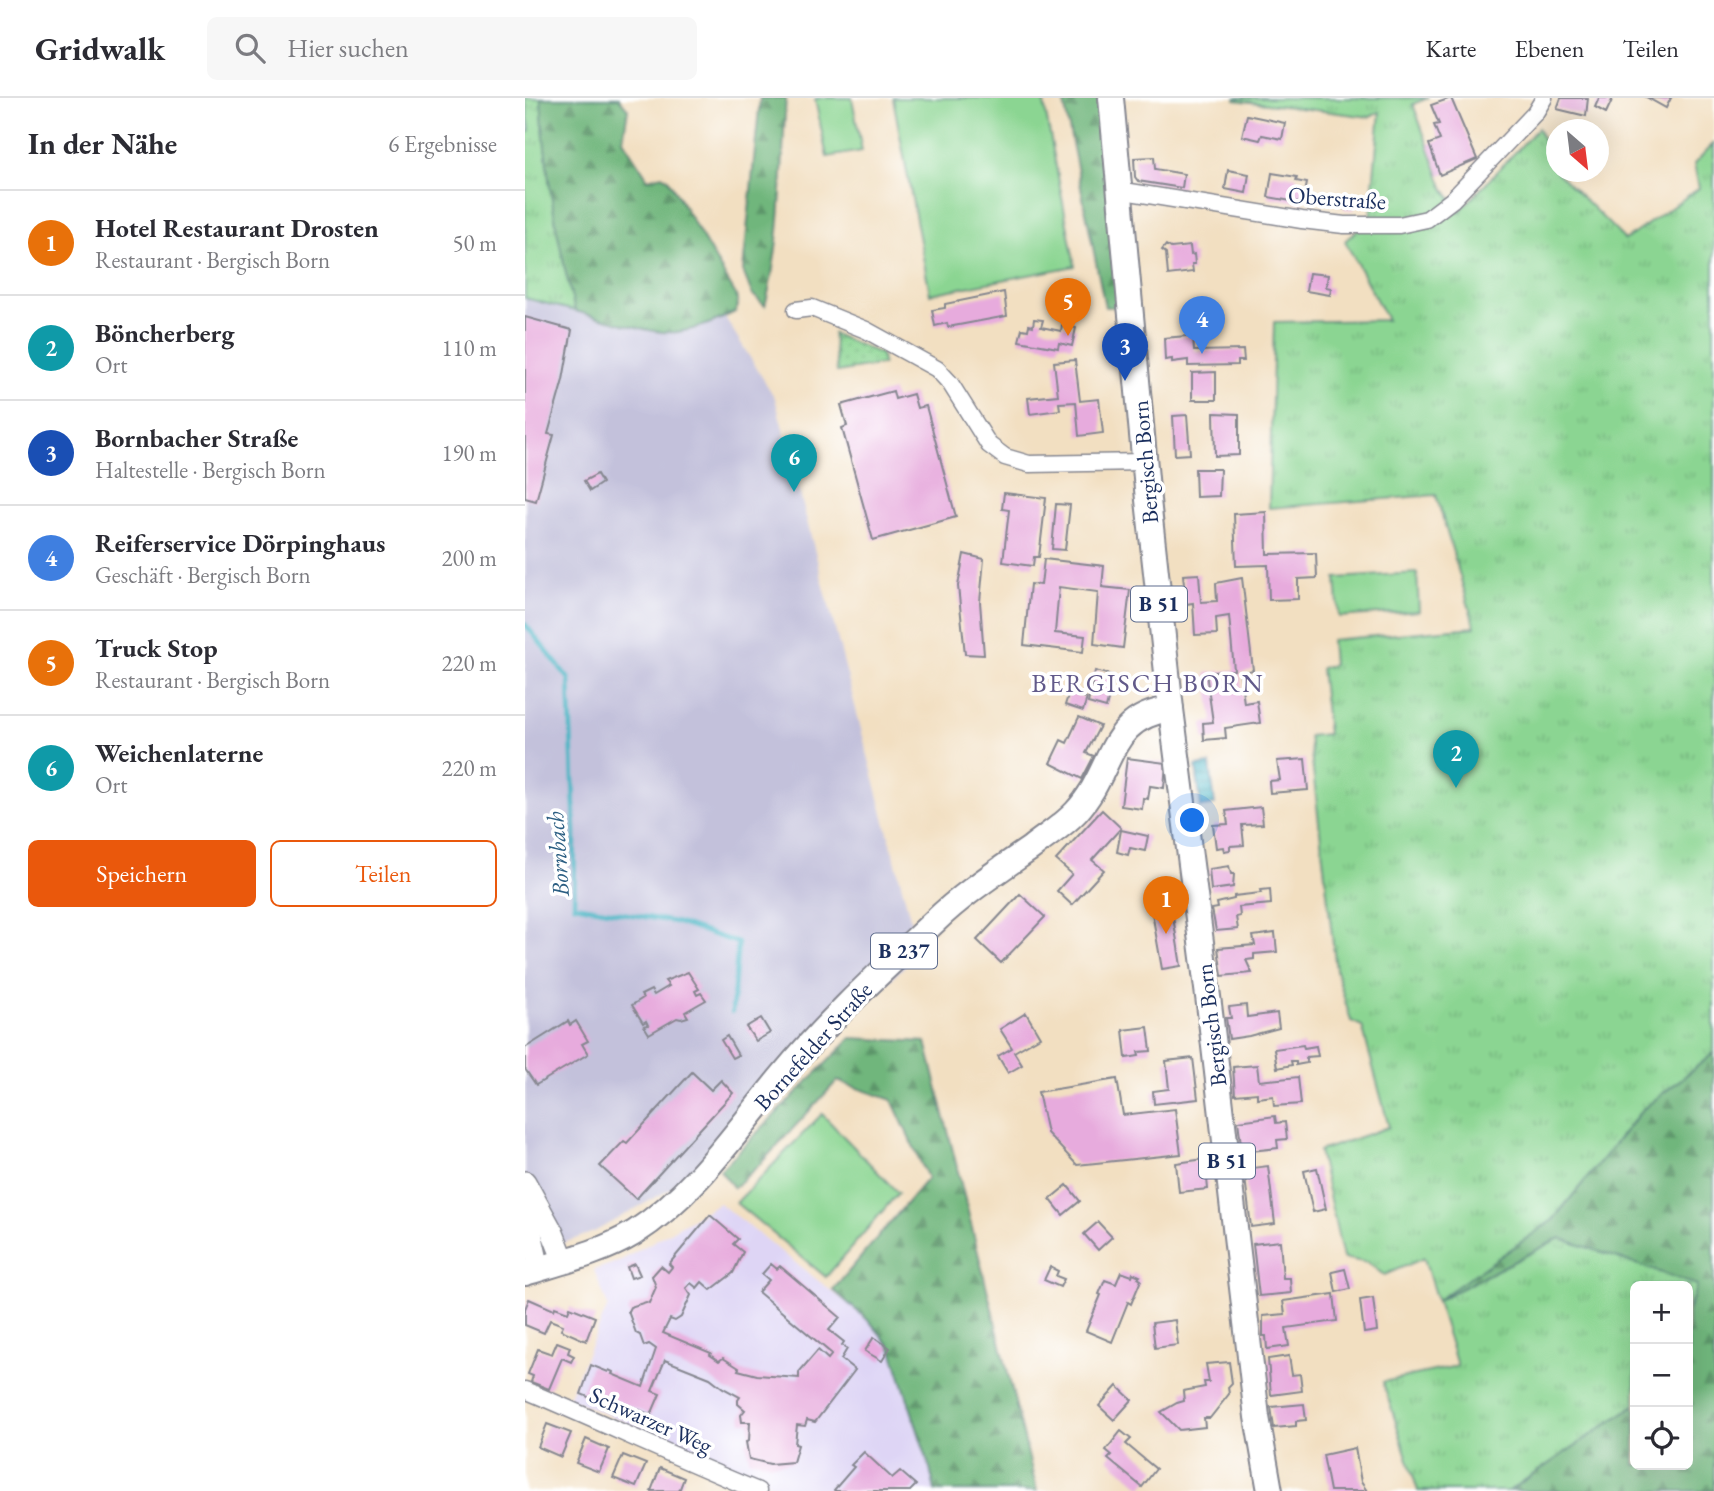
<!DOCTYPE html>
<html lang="de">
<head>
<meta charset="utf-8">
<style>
	:root { --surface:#fff; --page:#f7f7f7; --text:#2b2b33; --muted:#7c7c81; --line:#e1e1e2; --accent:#ea580c }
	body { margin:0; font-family:"EB Garamond",serif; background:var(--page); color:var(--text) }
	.controls { position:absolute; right:21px; bottom:21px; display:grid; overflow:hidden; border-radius:10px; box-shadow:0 7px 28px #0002 }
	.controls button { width:63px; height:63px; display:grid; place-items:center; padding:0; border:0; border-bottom:2px solid var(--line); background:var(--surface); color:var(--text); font:35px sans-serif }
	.compass { position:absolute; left:1021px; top:21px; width:63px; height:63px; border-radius:50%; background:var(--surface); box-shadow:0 7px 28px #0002; rotate:152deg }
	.you { position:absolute; left:668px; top:723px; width:24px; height:24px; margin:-18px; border:5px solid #fff; border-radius:50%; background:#1a73e8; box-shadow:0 0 0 10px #1a73e833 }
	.badge { display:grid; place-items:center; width:46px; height:46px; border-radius:50%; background:var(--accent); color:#fff; font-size:23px; font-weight:700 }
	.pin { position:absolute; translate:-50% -58px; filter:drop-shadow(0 2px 4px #0008) }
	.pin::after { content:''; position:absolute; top:37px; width:24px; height:21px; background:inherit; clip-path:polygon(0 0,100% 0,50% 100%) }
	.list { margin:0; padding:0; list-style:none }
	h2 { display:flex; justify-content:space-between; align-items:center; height:91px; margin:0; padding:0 28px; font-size:30px }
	h2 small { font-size:23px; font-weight:400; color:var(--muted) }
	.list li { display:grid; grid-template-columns:46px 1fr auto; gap:21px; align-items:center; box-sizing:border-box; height:105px; padding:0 28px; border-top:2px solid var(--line) }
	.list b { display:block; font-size:26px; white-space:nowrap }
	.list p { margin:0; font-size:23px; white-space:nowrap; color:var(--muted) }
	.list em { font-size:23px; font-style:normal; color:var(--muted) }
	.actions { display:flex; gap:14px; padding:21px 28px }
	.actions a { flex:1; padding:16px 0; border:2px solid var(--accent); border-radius:10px; text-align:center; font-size:24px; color:var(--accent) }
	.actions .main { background:var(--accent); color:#fff }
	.icon { flex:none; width:38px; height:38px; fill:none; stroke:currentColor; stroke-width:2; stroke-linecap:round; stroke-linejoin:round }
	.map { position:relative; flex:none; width:1189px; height:1393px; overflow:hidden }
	header { display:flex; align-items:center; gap:42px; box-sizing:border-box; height:98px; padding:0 35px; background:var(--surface); border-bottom:2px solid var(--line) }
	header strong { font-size:33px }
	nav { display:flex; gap:38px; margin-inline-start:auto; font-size:24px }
	.search { width:490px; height:63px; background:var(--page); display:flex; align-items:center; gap:18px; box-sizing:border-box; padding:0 24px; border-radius:10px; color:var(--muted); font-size:26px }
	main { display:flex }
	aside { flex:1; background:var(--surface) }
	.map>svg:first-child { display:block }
	.built { fill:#ded5f5 }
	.industrial { fill:#c3c1db }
	.grass { fill:url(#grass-tufts); stroke:#538278; stroke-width:2 }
	.forest { fill:url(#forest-firs); stroke:#46726d; stroke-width:2 }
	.park { fill:url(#park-dots); stroke:#538278; stroke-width:2 }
	.garden { fill:#8bd592; stroke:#538278; stroke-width:2 }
	.water { fill:url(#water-rules); stroke:#327292; stroke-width:2 }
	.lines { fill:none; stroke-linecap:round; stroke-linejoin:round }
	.stream { stroke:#48b5c5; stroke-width:4.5 }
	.building { fill:#e7abdd }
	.minor-casing { stroke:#868790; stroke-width:19 }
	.secondary-casing { stroke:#868790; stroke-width:24 }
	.primary-casing { stroke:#868790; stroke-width:28 }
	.minor { stroke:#fff; stroke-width:16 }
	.secondary { stroke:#fff; stroke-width:21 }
	.primary { stroke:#fff; stroke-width:24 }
	.labels { text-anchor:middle; stroke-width:7; stroke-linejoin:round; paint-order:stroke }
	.shield { fill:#fff; stroke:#5f6d8e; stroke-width:2 }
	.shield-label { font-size:21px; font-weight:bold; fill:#1b2f5e }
	.street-label { font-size:23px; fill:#1b2f5e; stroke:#fff }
	.water-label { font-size:24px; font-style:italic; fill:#2b5e82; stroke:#fff }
	.quarter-label { font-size:26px; letter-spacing:2px; fill:#625a8a; stroke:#fff }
</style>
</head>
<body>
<header>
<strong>Gridwalk</strong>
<div class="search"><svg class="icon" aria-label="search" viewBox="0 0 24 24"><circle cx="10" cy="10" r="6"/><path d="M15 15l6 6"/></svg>Hier suchen</div>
<nav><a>Karte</a><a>Ebenen</a><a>Teilen</a></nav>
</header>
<main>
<aside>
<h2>In der Nähe<small>6 Ergebnisse</small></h2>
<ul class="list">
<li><span class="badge" style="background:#e8710a">1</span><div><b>Hotel Restaurant Drosten</b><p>Restaurant · Bergisch Born</p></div><em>50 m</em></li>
<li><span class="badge" style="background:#0f9aa8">2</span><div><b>Böncherberg</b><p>Ort</p></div><em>110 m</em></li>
<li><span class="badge" style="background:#1a4fb4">3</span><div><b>Bornbacher Straße</b><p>Haltestelle · Bergisch Born</p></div><em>190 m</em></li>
<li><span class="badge" style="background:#3f7fe0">4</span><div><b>Reiferservice Dörpinghaus</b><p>Geschäft · Bergisch Born</p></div><em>200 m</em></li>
<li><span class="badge" style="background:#e8710a">5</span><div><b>Truck Stop</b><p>Restaurant · Bergisch Born</p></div><em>220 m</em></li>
<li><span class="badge" style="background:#0f9aa8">6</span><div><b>Weichenlaterne</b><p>Ort</p></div><em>220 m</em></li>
</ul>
<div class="actions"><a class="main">Speichern</a><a>Teilen</a></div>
</aside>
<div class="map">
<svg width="1189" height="1393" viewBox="0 0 1189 1393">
	<defs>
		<pattern id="grass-tufts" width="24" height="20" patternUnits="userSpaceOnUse" patternTransform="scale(1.75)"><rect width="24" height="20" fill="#8bd592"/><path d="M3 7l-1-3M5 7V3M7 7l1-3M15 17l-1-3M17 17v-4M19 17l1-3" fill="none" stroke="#77b780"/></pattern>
		<pattern id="forest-firs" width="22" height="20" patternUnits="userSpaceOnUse" patternTransform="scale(1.75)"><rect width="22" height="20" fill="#70b67c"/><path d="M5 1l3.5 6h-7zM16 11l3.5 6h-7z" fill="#5b9469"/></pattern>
		<pattern id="park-dots" width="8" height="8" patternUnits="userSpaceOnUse" patternTransform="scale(1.75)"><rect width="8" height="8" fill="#8bd592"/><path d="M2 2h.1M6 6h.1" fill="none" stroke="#77b780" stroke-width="1.8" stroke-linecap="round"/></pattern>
		<pattern id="water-rules" width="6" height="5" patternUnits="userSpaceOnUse" patternTransform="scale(1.75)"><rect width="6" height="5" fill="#48b5c5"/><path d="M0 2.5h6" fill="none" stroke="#3b94a3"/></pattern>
	</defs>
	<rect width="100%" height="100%" fill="#fff"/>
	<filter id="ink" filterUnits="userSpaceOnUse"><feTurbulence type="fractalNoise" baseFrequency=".0143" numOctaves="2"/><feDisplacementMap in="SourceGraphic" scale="14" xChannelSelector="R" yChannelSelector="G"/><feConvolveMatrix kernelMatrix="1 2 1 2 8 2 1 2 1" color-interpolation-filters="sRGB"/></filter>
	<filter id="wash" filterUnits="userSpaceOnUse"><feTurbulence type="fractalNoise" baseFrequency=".00686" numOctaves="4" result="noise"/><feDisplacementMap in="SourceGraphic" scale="28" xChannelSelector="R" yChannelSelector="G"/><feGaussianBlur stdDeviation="1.57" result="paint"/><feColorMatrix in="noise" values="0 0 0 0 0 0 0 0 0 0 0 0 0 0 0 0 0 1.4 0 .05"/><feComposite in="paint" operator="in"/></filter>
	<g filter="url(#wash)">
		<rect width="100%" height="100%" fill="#f2dfc1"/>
		<!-- built -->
		<polygon class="built" points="194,1105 346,1224 366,1249 405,1370 410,1393 263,1393 43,1300 83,1208 69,1172 95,1163"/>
		<!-- industrial -->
		<polygon class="industrial" points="0,0 51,0 133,111 250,300 394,854 163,1081 69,1134 0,1159"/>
		<!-- grass -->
		<g class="grass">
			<path d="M 0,0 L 16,0 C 21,75 32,140 50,213 L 0,200 L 0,37 L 5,32 Z"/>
			<path d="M 710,0 L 903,0 L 888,6 L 918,89 L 935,113 L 1013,30 L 1032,74 L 1100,142 L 1174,90 L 1169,66 L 1189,45 L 1189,955 L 1117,1012 L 1028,1122 L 917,1200 L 1035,1140 L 1173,1187 L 1163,1214 L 1163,1188 L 1110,1188 L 1110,1307 L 984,1393 L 893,1393 L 858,1284 L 932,1268 C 922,1232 909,1196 899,1160 L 859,1177 L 843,1165 L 818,1160 L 794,1053 L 864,1029 L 837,928 L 826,923 L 811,872 L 784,638 L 803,636 L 796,570 L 808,567 L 806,542 L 950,529 L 911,397 L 744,410 L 749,224 L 862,222 L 820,143 L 845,120 L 855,14 L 845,19 L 710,2 Z"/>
		</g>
		<!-- forest -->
		<g class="forest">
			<path d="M 16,0 L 94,0 L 103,11 L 98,42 L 123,81 L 137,77 L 143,81 L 211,197 L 213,208 L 210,214 C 193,223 172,231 153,234 C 127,237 76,219 50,213 C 32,143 20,73 16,0 Z"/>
			<path d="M 235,0 L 261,0 C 256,69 258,141 240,208 L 227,196 L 218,173 Z"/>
			<polygon points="538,0 576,0 595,209 580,209"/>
			<polygon points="326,940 401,944 512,1393 410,1393 405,1370 366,1249 346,1225 308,1192 403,1080 367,1002 312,983 236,1065 209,1090 195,1072"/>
			<polygon points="1189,955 1189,1393 984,1393 1110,1307 1110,1367 1163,1367 1163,1214 1172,1187 1035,1140 911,1203 1028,1122 1117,1012"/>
		</g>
		<!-- park -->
		<polygon class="park" points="308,236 356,256 358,266 312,274"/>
		<!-- garden -->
		<g class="garden">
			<polygon points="297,0 327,0 337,53 302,59 290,1"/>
			<polygon points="368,0 518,0 550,168 405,196"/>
			<polygon points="892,475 894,513 814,519 811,480"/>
			<polygon points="297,1016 373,1095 301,1179 211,1105"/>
		</g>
		<!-- water -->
		<polygon class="water" points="685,666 690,707 676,709 671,668"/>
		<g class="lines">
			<!-- stream -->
			<polyline class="stream" points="0,526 44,581 50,733 49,807 150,824 213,845 207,914"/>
		</g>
		<g id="blocks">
			<!-- building -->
			<g class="building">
				<polygon points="926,0 952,61 915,77 904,46 915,42 909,27 914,26 906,7"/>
				<polygon points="1036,0 1063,0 1061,18 1032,11"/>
				<polygon points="1074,0 1088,0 1081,15 1070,9"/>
				<polygon points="1123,0 1146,0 1141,10"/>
				<polygon points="722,17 760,25 757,41 737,37 735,42 717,38"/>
				<polygon points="629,59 630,71 659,76 657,90 613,83 610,79 609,60"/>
				<polygon points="703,72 724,76 721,95 700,91"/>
				<polygon points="747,75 772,79 771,83 782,85 778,105 743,99"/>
				<polygon points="820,102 829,103 829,112 819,111"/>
				<polygon points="641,147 646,150 665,148 666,157 669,156 670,166 667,166 668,174 643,177 641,155 637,152"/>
				<polygon points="784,175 803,177 801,189 806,190 805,197 781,193"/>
				<polygon points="479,194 482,218 423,229 422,225 410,228 407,212 420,210 420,206"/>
				<polygon points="0,219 47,232 38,282 23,336 29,337 11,403 0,400"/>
				<polygon points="509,221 518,222 516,229 536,233 537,227 551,230 547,248 534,245 533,250 494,243 497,231 503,232 504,227 508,228"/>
				<polygon points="664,236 668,237 669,253 718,252 719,263 713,263 713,267 663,268 663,262 647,264 647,261 640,262 639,240 662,238"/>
				<polygon points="550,262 555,303 574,301 578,335 554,338 551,304 534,305 535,312 505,316 503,300 533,297 529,264"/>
				<polygon points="691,274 691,302 667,302 667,275"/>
				<polygon points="368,293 370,301 388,296 392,310 401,308 431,419 348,442 317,330 322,328 316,307"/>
				<polygon points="689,315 714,316 714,357 690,358"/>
				<polygon points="662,317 665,356 650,357 648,318"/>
				<polygon points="670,371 695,371 694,398 671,399"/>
				<polygon points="72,376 77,385 65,393 59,383"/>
				<polygon points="479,395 521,400 514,459 509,459 508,468 478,464 484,412 477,411"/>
				<polygon points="531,406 545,407 540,452 527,451"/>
				<polygon points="741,414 742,456 791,455 792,480 773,481 773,501 744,502 743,467 711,468 709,416"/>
				<polygon points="439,456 459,461 455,504 459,557 440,556 433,488"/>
				<polygon points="519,461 579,468 577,489 605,492 598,550 569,546 573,494 534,489 530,535 560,538 558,554 499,547 505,486 516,487"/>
				<polygon points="674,476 676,504 692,503 691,485 717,480 728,572 715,575 719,605 732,603 735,625 700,630 701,640 679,642 678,625 688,624 681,575 709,572 704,518 691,520 692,536 670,537 668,505 661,506 658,477"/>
				<polygon points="570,573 589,578 581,610 563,605"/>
				<polygon points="544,595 562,600 558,613 540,607"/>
				<polygon points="554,619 575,628 561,655 569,658 557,681 525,665 536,642 542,645"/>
				<polygon points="602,660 641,665 639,690 625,688 623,701 618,700 617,711 596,708"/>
				<polygon points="780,661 783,692 745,695 744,683 755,682 752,663"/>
				<polygon points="736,709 738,726 717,727 719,747 705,748 705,752 699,753 698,749 691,750 688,727 703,726 701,713"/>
				<polygon points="577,712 596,730 567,762 579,772 547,807 532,793 547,776 531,762"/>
				<polygon points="596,732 623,738 620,753 605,750 603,757 592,754"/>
				<polygon points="704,768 706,776 709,776 708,789 686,792 684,771"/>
				<polygon points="745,791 746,806 714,809 715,818 711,819 713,831 691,833 687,811 693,810 692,805 709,801 709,798 736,795 735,792"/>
				<polygon points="495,796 520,819 476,865 452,842"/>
				<polygon points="645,800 656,868 637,871 625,803"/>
				<polygon points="750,835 752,854 729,856 729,861 721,862 727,875 697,878 693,850 730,847 728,838"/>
				<polygon points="163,874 174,891 170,893 172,897 176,895 181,902 160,914 163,919 156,921 152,920 124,936 119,928 123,927 121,923 118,925 107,907 118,900 116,897 126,892 129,897 144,888 140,883"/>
				<polygon points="721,907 722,919 752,915 754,930 724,938 704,941 701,920 706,920 704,909"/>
				<polygon points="501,915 515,939 489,954 497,967 483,975 473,958 487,950 475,931"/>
				<polygon points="236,920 245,935 231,943 221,929"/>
				<polygon points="43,923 45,927 51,923 63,943 57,946 63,956 11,987 0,971 0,950"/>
				<polygon points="623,929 626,953 613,954 614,958 601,960 598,932"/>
				<polygon points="202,938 213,957 207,960 196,942"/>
				<polygon points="778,947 779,950 791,948 793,958 781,959 782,965 771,967 771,963 766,963 767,967 752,970 749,951"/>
				<polygon points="668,960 673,1001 629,1006 628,993 644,991 641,963"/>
				<polygon points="732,967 734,983 773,979 776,1006 749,1008 748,998 732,1000 732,995 710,997 708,969"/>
				<polygon points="167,974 186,992 196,982 208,995 111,1101 75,1068 99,1043 102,1045"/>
				<polygon points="592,981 598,1017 650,1011 656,1056 552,1067 522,1035 513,994"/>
				<polygon points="750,1018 751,1025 760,1024 762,1041 752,1042 753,1050 717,1054 713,1023"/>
				<polygon points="680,1061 683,1091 654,1094 651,1065"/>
				<polygon points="743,1068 750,1126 726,1129 719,1071"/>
				<polygon points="792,1070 801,1111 788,1114 779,1073"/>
				<polygon points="542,1087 555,1103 538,1117 525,1101"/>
				<polygon points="185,1117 213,1141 208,1146 218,1154 208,1175 186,1192 177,1184 172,1190 166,1185 161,1190 166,1197 156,1219 150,1223 145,1221 138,1235 186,1255 185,1257 194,1263 198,1260 214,1270 213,1272 232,1277 274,1280 274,1274 293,1252 303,1261 307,1256 233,1194 244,1182 237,1176 246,1166 252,1171 255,1168 315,1219 304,1232 319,1244 317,1247 322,1251 316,1261 330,1272 290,1324 282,1322 280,1328 272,1327 270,1346 273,1347 268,1364 245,1366 224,1361 221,1344 224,1343 225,1324 217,1324 216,1317 220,1312 213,1306 213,1302 215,1299 198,1290 185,1280 140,1262 127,1293 135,1296 126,1317 71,1294 68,1301 56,1296 66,1267 83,1274 84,1272 88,1274 87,1276 118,1289 131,1251 124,1246 119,1248 115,1237 111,1235 103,1213 105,1209 121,1204 124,1205 131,1189 127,1178 136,1168 143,1174 147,1169 144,1166"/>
				<polygon points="573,1124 587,1139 573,1152 559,1136"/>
				<polygon points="755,1143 758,1180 765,1180 766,1195 734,1198 728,1146"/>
				<polygon points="110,1166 115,1177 106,1180 102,1169"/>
				<polygon points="525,1169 533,1173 531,1178 539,1181 535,1189 519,1182"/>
				<polygon points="820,1171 825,1191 811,1194 807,1174"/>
				<polygon points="596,1174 607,1178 608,1175 615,1178 613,1180 616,1182 606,1206 603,1204 587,1244 561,1233 576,1197 574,1196 580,1182 591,1186"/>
				<polygon points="809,1196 812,1223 761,1230 764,1248 742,1251 741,1238 738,1238 738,1218 760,1216 758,1203"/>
				<polygon points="848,1200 852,1233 839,1235 835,1202"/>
				<polygon points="4,1201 29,1212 30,1209 43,1214 45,1209 70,1219 61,1243 36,1232 38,1227 25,1222 19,1235 0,1227 0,1211"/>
				<polygon points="650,1222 653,1247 630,1250 627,1225"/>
				<polygon points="349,1239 365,1250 357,1263 340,1253"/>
				<polygon points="32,1244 45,1249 43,1255 49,1258 46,1264 37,1260 24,1291 6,1284 8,1278 3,1276 13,1251 27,1256"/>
				<polygon points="764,1258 767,1277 775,1276 777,1293 746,1297 743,1261"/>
				<polygon points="704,1264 707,1285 703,1289 704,1296 685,1320 679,1320 680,1329 654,1332 636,1314 652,1305 659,1303 658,1293 680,1289 679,1284 684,1284 681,1266"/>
				<polygon points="592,1288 607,1302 589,1322 574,1308"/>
				<polygon points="779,1306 781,1322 771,1323 771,1328 749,1330 746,1309"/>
				<polygon points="22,1326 46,1335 36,1359 13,1349"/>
				<polygon points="596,1333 606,1341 601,1346 631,1371 617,1389 583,1361 587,1357 581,1352"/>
				<polygon points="61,1341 84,1351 74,1374 51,1365"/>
				<polygon points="830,1350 836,1384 842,1393 805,1393 798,1357"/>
				<polygon points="339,1354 367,1380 375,1373 391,1387 385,1393 310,1393 309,1392 329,1369 326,1367"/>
				<polygon points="98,1357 121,1366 111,1389 88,1380"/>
				<polygon points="135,1370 159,1380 154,1393 126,1393"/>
			</g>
		</g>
	</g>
	<g filter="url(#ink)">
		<use href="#blocks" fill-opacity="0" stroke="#868790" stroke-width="2"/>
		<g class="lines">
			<!-- minor casing -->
			<g class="minor-casing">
				<g id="minor">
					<polyline points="593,92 777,122 819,127 874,127 902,121 927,102 1010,15 1019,0"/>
					<polyline points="271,212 287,210 341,232 412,271 425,285 464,347 480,359 504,366 619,364"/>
					<path d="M 0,1292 C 78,1325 155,1361 233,1393"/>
				</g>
			</g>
			<!-- secondary casing -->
			<g class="secondary-casing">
				<g id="secondary">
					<polyline points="0,1084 27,1133 39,1163"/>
					<polyline points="0,1108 14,1171"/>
				</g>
			</g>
			<!-- primary casing -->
			<g class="primary-casing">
				<g id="primary">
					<polyline points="586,0 623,402 646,611 685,914 732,1319 745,1393"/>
					<path d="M 0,1175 C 36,1164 76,1155 109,1135 C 170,1096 212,1032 257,978 C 303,922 357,873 409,824 C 438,796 473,773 506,750 C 521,738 538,728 551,714 C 590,672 581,619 646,611"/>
				</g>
			</g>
			<!-- minor -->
			<use href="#minor" class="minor"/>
			<!-- secondary -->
			<use href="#secondary" class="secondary"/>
			<!-- primary -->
			<use href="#primary" class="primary"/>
		</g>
	</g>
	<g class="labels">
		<!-- shield labels -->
		<g class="shield">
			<rect x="606" y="488.5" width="56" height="35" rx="5"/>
			<rect x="346" y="835.5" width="66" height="35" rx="5"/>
			<rect x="674" y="1045.5" width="56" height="35" rx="5"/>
		</g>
		<g class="shield-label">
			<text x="634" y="513">B 51</text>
			<text x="379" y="860">B 237</text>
			<text x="702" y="1070">B 51</text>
		</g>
		<!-- street labels -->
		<g class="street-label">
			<text transform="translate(812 100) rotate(4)" y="8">Oberstraße</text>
			<text transform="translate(620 364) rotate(-95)" y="8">Bergisch Born</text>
			<text transform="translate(686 927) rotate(-97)" y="8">Bergisch Born</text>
			<text transform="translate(288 948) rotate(-48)" y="8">Bornefelder Straße</text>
			<text transform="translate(126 1322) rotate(24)" y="8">Schwarzer Weg</text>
		</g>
		<!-- water labels -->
		<g class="water-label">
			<text transform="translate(33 756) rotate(-94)" y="8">Bornbach</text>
		</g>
		<!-- quarter labels -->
		<g class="quarter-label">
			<text x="623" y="594">BERGISCH BORN</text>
		</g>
	</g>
</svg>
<div class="controls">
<button>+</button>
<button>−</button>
<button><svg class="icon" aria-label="locate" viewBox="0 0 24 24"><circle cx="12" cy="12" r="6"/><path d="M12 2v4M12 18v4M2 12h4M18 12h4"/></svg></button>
</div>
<svg class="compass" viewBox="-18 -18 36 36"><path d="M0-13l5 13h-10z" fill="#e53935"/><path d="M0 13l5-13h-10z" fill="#7c7c81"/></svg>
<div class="you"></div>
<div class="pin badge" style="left:641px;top:836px;background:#e8710a">1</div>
<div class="pin badge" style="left:931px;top:690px;background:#0f9aa8">2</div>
<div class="pin badge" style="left:600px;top:283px;background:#1a4fb4">3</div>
<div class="pin badge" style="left:677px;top:256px;background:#3f7fe0">4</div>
<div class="pin badge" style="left:543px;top:238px;background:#e8710a">5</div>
<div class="pin badge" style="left:269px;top:394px;background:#0f9aa8">6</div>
</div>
</main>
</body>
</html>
